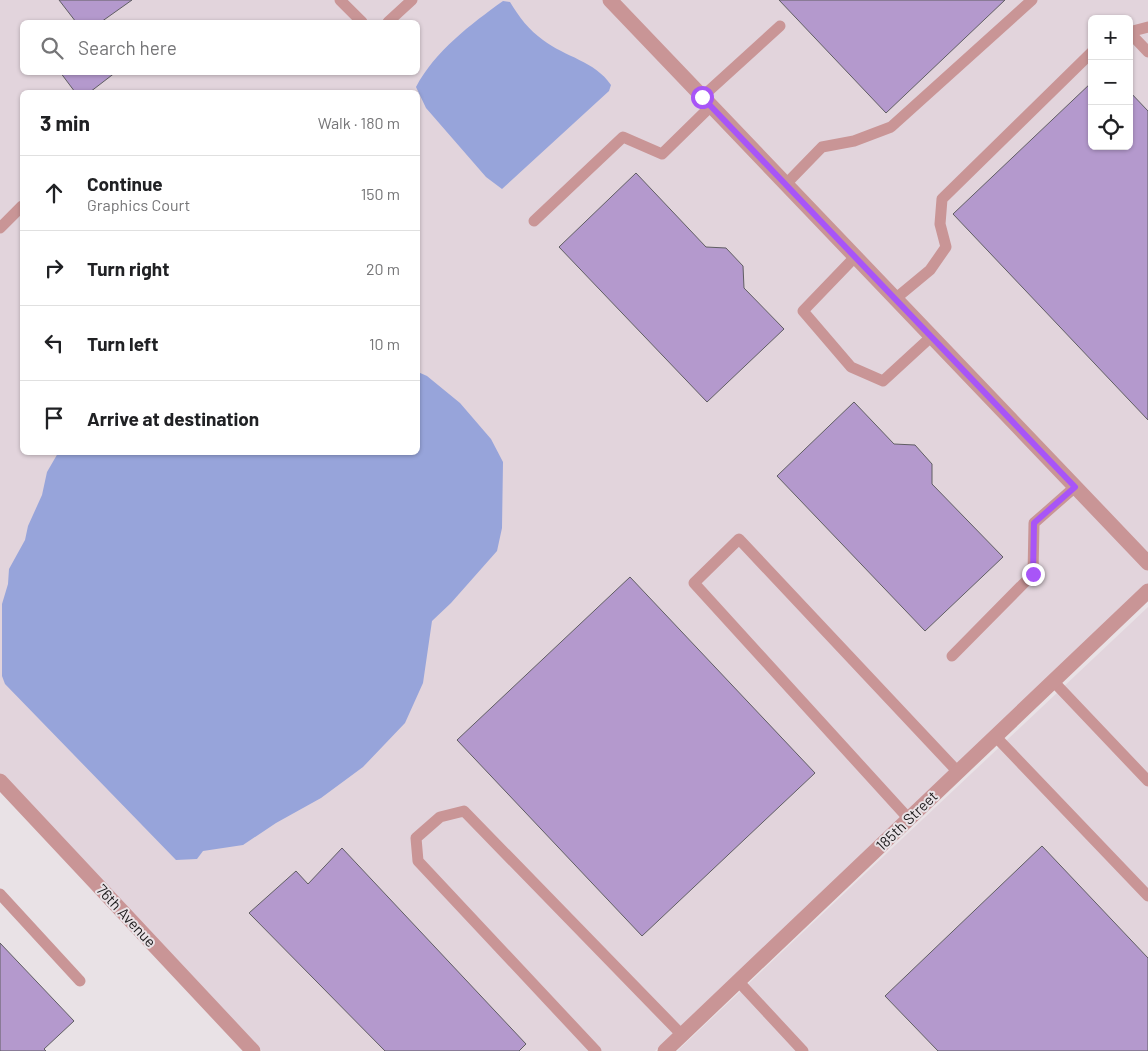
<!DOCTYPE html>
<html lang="en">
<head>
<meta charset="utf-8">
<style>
	:root { --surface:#fff; --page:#f6f6f6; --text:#202124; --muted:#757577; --line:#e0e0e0 }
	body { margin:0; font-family:Barlow,sans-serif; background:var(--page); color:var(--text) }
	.controls { position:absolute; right:15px; top:15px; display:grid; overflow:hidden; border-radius:8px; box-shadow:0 1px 4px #0004 }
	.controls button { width:45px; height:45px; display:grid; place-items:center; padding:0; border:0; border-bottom:1px solid var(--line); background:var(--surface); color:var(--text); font:25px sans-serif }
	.stop { position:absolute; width:15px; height:15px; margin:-11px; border:4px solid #a855f7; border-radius:50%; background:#fff }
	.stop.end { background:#a855f7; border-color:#fff; box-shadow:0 1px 5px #0008 }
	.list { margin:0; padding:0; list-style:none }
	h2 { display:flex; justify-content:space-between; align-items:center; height:65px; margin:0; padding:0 20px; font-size:21px }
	h2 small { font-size:16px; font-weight:400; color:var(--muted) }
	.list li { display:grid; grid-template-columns:32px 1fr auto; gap:15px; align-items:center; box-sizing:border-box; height:75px; padding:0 20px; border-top:1px solid var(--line) }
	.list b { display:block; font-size:19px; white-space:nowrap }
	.list p { margin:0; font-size:16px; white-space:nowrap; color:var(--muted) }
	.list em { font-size:16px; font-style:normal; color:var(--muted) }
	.icon { flex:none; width:28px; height:28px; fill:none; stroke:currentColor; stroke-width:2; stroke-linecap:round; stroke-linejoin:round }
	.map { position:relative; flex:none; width:1148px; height:1051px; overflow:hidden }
	.search { position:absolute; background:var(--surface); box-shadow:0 1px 4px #0004; left:20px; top:20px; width:400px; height:55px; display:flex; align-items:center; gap:12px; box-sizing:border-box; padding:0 18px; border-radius:8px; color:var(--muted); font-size:19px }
	.panel { position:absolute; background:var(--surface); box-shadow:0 1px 4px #0004; left:20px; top:90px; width:400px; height:365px; border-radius:8px }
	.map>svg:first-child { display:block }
	.built { fill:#e2d4dc; fill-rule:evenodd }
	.water { fill:#97a4da }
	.building { fill:#b499cd; stroke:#605e63 }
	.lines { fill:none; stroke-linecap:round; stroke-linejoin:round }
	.lane { stroke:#c99596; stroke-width:11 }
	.street { stroke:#c99596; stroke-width:15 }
	.route { stroke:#a855f7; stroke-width:6 }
	.labels { text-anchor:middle; stroke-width:4; stroke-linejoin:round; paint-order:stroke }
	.street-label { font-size:15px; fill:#1a1819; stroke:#e9e2e6 }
</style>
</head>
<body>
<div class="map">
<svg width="1148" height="1051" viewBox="0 0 1148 1051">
	<rect width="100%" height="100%" fill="#e9e2e6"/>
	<!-- built -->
	<g class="built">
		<path d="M 0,0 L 1148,0 L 1148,586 L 655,1051 L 262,1051 L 0,773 ZM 1092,19 L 1129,19 L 1129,146 L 1092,146 ZM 22,22 L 418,22 L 418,72 L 22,72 ZM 22,92 L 418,92 L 418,452 L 22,452 Z"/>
		<polygon points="1148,607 1148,1051 677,1051"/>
	</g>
	<!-- water -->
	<g class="water">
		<path d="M 503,1 L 510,2 C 519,17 529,30 543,40 C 565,57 595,61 611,85 L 609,91 L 502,189 L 486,177 L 426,108 L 416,87 C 435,51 471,24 503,1 Z"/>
		<polygon points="418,372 427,376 460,403 491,439 503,462 502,528 497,551 451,603 432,621 423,683 405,723 363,767 321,798 276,823 243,845 203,851 197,859 176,860 5,684 2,676 2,604 8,584 9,569 25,540 28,526 42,495 47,472 58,453 418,452"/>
	</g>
	<!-- building -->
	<g class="building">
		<polygon points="59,0 132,0 101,22 76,22"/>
		<polygon points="779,0 1005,0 886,113"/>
		<polygon points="60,72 116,72 90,92 75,92"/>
		<polygon points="1092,82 1092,146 1129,146 1129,91 1148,111 1148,420 953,214"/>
		<polygon points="636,173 706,247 726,248 743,266 744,288 784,329 707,402 559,247"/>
		<polygon points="854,402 894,444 915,445 932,464 932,484 1003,557 925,631 777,476"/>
		<polygon points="630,577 815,773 642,936 457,740"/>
		<polygon points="1042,846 1148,958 1148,1051 938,1051 885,996"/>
		<polygon points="342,848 526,1044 519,1051 385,1051 249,913 296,871 308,884"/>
		<polygon points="0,943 74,1021 44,1049 46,1051 0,1051"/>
	</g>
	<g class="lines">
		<!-- lane -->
		<g class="lane">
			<polyline points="340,0 362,22"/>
			<polyline points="388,22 412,0"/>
			<polyline points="1148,27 1129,32 1148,52"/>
			<polyline points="702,97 780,26"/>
			<polyline points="786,184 822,147 854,141 891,127 1032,0"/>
			<polyline points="534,221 623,137 662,154 711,106"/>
			<polyline points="0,228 22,206"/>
			<polyline points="855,257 803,311 851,367 883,381 932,336"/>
			<polyline points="895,299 930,270 946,247 940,224 942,199 1092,52"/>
			<polyline points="952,656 1033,574 1034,523 1075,487"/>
			<polyline points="1053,681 1148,781"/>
			<polyline points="995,736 1148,896"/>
			<polyline points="909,819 694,583 739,539 958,772"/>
			<polyline points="0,894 80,981"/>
			<polyline points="738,981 803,1051"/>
			<polyline points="596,1051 418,861 416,838 440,817 464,811 682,1035"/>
		</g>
		<!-- street -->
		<g class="street">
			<polyline points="610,0 1148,563"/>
			<polyline points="0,781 253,1051"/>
			<polyline points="665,1051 1148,591"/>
		</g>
	</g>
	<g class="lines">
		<!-- route -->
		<polyline class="route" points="702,97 1075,487 1034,523 1033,574"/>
	</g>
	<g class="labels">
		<!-- street labels -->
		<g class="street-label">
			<text transform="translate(907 821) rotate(-44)" y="5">185th Street</text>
			<text transform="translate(126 916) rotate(47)" y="5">76th Avenue</text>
		</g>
	</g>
</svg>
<div class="controls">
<button>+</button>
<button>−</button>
<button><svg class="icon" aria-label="locate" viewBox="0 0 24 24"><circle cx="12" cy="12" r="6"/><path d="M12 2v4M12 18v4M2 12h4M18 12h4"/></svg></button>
</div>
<div class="stop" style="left:702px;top:97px"></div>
<div class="stop end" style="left:1033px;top:574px"></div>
<div class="search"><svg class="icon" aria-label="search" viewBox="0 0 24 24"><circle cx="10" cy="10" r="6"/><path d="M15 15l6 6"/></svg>Search here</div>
<section class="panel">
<h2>3 min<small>Walk · 180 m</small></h2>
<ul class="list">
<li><svg class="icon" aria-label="ahead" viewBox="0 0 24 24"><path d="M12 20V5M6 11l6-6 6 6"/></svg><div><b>Continue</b><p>Graphics Court</p></div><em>150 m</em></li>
<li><svg class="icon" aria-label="right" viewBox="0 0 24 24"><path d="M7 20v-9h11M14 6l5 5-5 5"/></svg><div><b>Turn right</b></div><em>20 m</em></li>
<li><svg class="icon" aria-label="left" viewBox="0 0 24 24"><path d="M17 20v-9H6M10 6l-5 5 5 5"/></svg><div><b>Turn left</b></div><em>10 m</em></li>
<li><svg class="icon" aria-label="arrive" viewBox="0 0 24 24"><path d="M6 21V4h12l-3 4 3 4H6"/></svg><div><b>Arrive at destination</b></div></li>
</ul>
</section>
</div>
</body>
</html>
